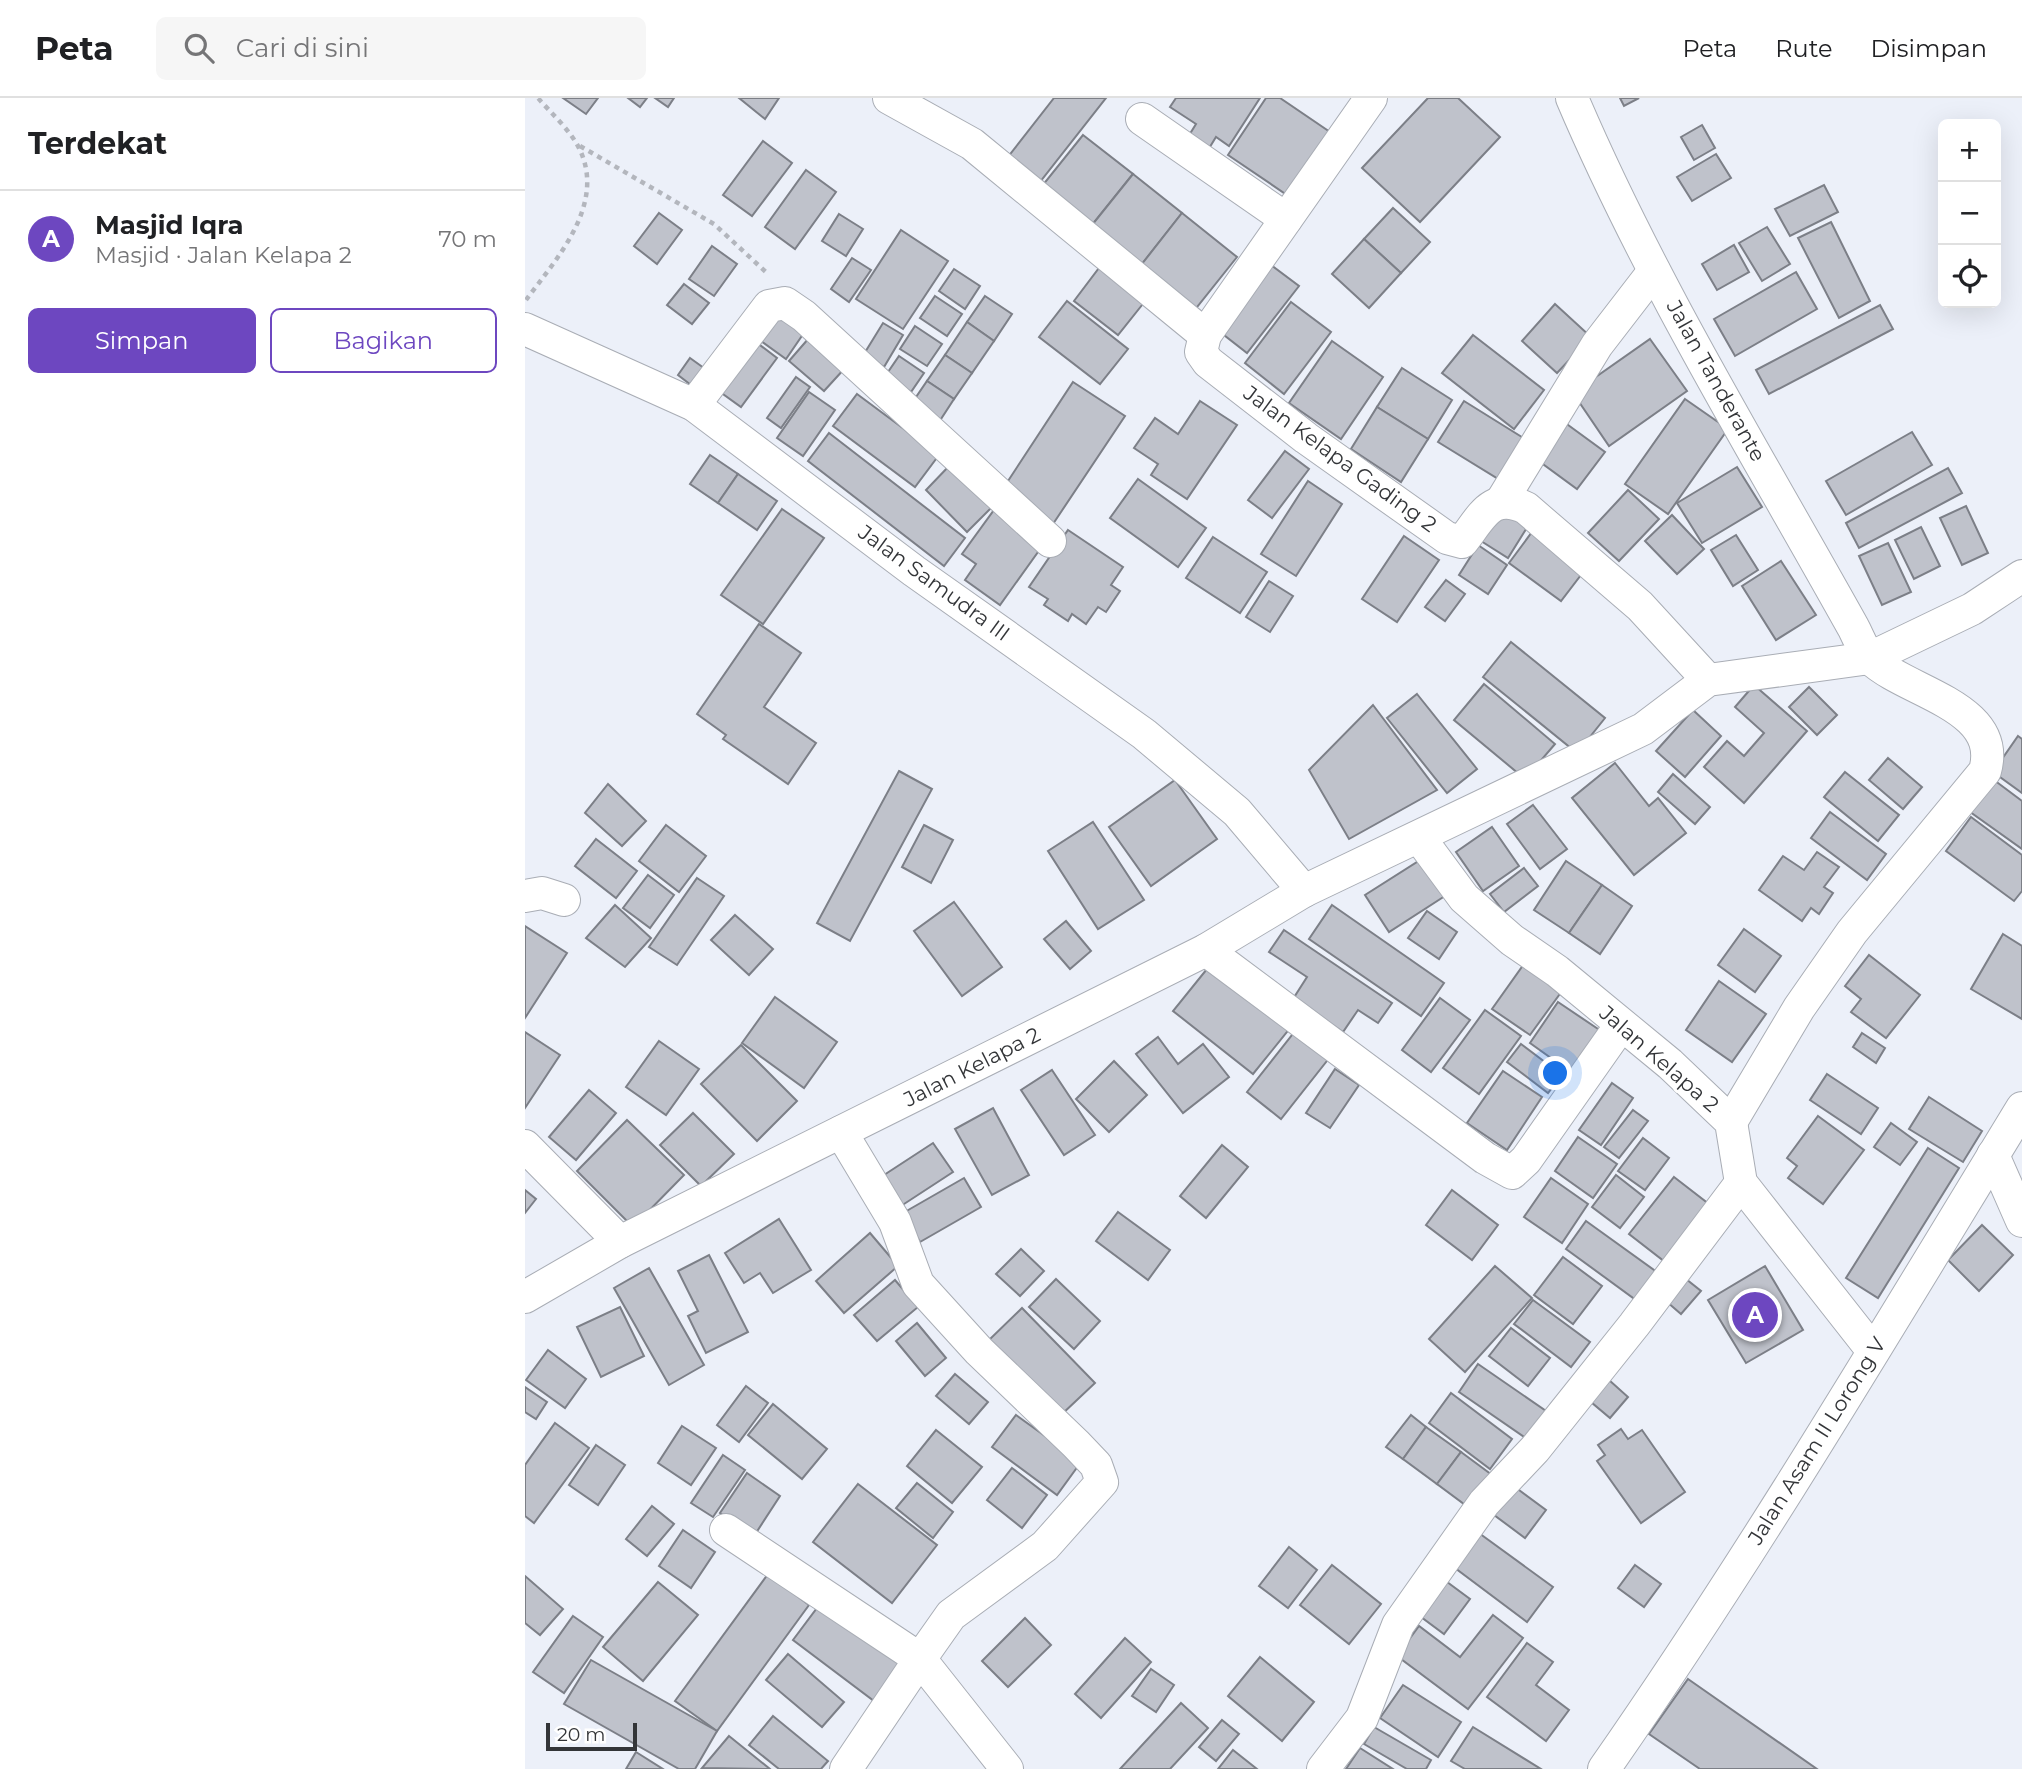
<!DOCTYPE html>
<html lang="id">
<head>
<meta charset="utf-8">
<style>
	:root { --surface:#fff; --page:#f6f6f6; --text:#202124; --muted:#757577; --line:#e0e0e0; --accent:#6d47c0 }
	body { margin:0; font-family:Montserrat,sans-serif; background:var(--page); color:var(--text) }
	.controls { position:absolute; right:21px; top:21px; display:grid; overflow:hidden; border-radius:10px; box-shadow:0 7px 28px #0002 }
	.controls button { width:63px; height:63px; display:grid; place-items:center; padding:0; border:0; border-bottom:2px solid var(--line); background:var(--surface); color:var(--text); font:35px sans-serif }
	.scale { position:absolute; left:21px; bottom:18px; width:91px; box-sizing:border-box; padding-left:7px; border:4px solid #333538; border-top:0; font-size:19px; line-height:24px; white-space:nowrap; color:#333538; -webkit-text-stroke:5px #fff; paint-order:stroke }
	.you { position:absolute; left:1031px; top:976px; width:24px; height:24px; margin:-18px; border:5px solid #fff; border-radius:50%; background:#1a73e8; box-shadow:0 0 0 10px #1a73e833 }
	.badge { display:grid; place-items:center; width:46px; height:46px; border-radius:50%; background:var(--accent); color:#fff; font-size:23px; font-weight:700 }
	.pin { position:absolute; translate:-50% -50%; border:4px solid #fff; box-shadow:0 2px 7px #0006 }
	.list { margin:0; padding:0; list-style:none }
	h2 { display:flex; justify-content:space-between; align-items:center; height:91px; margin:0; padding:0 28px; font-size:30px }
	h2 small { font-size:23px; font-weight:400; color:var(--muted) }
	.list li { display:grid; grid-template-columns:46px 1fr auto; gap:21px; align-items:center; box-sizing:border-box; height:98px; padding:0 28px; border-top:2px solid var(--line) }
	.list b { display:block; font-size:26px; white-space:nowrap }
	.list p { margin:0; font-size:23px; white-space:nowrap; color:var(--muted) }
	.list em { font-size:23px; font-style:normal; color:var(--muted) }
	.actions { display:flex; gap:14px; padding:21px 28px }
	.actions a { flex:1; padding:16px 0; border:2px solid var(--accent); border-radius:10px; text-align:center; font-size:24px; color:var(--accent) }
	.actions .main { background:var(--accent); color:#fff }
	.icon { flex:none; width:38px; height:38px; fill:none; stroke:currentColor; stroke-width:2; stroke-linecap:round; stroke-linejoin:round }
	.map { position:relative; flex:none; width:1497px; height:1671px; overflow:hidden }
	header { display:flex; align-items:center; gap:42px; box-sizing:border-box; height:98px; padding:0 35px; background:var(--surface); border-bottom:2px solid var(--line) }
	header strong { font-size:33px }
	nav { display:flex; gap:38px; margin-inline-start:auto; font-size:24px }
	.search { width:490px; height:63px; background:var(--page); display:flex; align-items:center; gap:18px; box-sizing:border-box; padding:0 24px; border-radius:10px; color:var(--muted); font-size:26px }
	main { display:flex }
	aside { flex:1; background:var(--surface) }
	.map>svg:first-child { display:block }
	.building { fill:#bfc2cb; stroke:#7c7f87; stroke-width:2 }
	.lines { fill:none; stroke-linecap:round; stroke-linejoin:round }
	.minor-casing { stroke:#a9adb5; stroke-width:34 }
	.path { stroke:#b3b6bd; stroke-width:4.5; stroke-dasharray:5 5; stroke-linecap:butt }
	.minor { stroke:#fff; stroke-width:32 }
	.labels { text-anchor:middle; stroke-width:6; stroke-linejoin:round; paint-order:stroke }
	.street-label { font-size:21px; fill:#333538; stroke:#fff }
</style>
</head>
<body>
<header>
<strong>Peta</strong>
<div class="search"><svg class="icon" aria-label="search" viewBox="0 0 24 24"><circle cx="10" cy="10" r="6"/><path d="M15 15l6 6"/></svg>Cari di sini</div>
<nav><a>Peta</a><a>Rute</a><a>Disimpan</a></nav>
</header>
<main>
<aside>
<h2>Terdekat<small></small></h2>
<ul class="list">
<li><span class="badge">A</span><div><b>Masjid Iqra</b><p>Masjid · Jalan Kelapa 2</p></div><em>70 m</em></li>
</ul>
<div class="actions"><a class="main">Simpan</a><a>Bagikan</a></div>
</aside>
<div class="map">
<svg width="1497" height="1671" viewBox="0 0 1497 1671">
	<rect width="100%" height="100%" fill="#ecf0f9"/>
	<!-- building -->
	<g class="building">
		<polygon points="38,0 73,0 61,16"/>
		<polygon points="103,0 122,0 115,9"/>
		<polygon points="130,0 149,0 143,9"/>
		<polygon points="214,0 254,0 240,21"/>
		<polygon points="529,0 581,0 511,89 479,64"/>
		<polygon points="651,0 735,0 704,48 691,39 683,52 663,39 671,26 645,9"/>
		<polygon points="741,0 755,0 805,34 762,97 703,57"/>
		<polygon points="903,0 933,0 975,39 895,124 837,70"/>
		<polygon points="1095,0 1114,0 1099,8"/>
		<polygon points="1177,27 1190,50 1169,62 1156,39"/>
		<polygon points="558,37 608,76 563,132 513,93"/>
		<polygon points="238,43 267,65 227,118 198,97"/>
		<polygon points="1191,56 1206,80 1167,103 1152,79"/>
		<polygon points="281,72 311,94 270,151 240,129"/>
		<polygon points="608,76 657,115 613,171 563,132"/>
		<polygon points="1299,87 1313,114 1265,138 1250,111"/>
		<polygon points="868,110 905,144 876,175 839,141"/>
		<polygon points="134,115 157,132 132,166 109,148"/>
		<polygon points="657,115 712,159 668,214 613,171"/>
		<polygon points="314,116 338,131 321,158 297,143"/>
		<polygon points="1306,124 1345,203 1314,220 1273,140"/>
		<polygon points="1242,129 1265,166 1237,183 1214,145"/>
		<polygon points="376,132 423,163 378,231 331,201"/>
		<polygon points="839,141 876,175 844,210 807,176"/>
		<polygon points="1209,147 1224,174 1192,192 1177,166"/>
		<polygon points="187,148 212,166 189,198 164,181"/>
		<polygon points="327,160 346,172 324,204 306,191"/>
		<polygon points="742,164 774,188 722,255 690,230"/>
		<polygon points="577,166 621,202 593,237 549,203"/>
		<polygon points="429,171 455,188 440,211 414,193"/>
		<polygon points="1271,174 1292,211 1210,258 1189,221"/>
		<polygon points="159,186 184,205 167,226 142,207"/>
		<polygon points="410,198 437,216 422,238 395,220"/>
		<polygon points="460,198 487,216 469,243 442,224"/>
		<polygon points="542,203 603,251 575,286 514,239"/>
		<polygon points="766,204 806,234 759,296 720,265"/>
		<polygon points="1030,206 1066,239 1032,275 997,243"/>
		<polygon points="1355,207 1368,231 1244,296 1231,272"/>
		<polygon points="258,211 283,229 261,261 236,243"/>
		<polygon points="442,224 469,243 447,275 420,257"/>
		<polygon points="358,225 378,237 359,269 339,256"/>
		<polygon points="390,228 417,246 402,268 375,251"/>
		<polygon points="948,237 1019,292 989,331 917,275"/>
		<polygon points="284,240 320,270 299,293 264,263"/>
		<polygon points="227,241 252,260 216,309 191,291"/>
		<polygon points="1125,241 1162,293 1084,348 1048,295"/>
		<polygon points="807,243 858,279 816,341 764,305"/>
		<polygon points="420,257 447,275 429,301 402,283"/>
		<polygon points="374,258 399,275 386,294 361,277"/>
		<polygon points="165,260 183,273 170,290 153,277"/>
		<polygon points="877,270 927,302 903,341 852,309"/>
		<polygon points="271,279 285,289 256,330 242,320"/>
		<polygon points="402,283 429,301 414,324 387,305"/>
		<polygon points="548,284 600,318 526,429 481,386"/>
		<polygon points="284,294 310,312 278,358 252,340"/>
		<polygon points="332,296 414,357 390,389 308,328"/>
		<polygon points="1160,301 1203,331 1143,416 1100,386"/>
		<polygon points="675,303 712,327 662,401 626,377 633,366 609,350 630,320 653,336"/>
		<polygon points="939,303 1000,341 975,382 913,344"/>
		<polygon points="852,309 903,341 876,384 826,351"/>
		<polygon points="1039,324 1080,354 1052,391 1011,361"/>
		<polygon points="1387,334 1407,367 1321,417 1301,383"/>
		<polygon points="304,335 440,440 419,468 283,363"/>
		<polygon points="760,353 784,371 747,420 723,402"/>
		<polygon points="185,357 213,376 193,405 165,386"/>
		<polygon points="426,366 469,407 442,434 401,392"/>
		<polygon points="1212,369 1237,409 1177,445 1152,405"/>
		<polygon points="1423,370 1437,395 1334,450 1321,425"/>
		<polygon points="213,376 252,403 232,432 193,405"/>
		<polygon points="613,381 681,430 653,469 585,420"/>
		<polygon points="783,383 817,406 771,478 736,456"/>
		<polygon points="1103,392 1134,421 1094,463 1063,435"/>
		<polygon points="1441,408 1463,455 1437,467 1415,420"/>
		<polygon points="976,410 1003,428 983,460 956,443"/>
		<polygon points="257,411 299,440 238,526 196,497"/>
		<polygon points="469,412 518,447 475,507 440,482 451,466 437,456"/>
		<polygon points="1147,417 1179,451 1152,476 1120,443"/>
		<polygon points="1396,429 1415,468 1389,481 1370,442"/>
		<polygon points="543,432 598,469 586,487 595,493 581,514 573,509 561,526 547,516 543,523 519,507 523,501 504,489"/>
		<polygon points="1007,434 1059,473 1036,503 984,465"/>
		<polygon points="1211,437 1233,472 1208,488 1186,452"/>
		<polygon points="879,438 914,462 872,524 837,501"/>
		<polygon points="688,439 742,474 715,515 661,480"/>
		<polygon points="1363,445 1386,494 1357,507 1334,458"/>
		<polygon points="953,447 982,467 963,496 934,477"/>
		<polygon points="1256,463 1291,517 1251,542 1217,488"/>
		<polygon points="921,482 940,496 920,523 900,509"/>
		<polygon points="744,483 768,498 745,534 721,519"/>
		<polygon points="234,526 276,555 239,609 291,645 263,686 198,641 201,637 172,616"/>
		<polygon points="986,544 1080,620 1052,655 958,579"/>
		<polygon points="959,586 1030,646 1000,681 929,622"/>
		<polygon points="1229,587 1282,633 1219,705 1179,669 1202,643 1219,658 1239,635 1210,609"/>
		<polygon points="1284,589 1312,617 1292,637 1264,609"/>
		<polygon points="892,596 952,671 922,695 862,620"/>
		<polygon points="848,607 912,692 824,741 784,672"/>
		<polygon points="1168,612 1196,638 1160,679 1131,653"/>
		<polygon points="1493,638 1497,641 1497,695 1468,674"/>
		<polygon points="1363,660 1397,689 1378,711 1344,682"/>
		<polygon points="1090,665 1124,708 1133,700 1161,735 1109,777 1047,700"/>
		<polygon points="374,673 407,691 325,843 292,825"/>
		<polygon points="1320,674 1374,717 1353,743 1299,699"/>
		<polygon points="1148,676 1185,709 1170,726 1133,694"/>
		<polygon points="1465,679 1497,703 1497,751 1441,711"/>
		<polygon points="650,682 692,741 626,788 584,729"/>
		<polygon points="83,686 121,723 97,748 60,715"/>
		<polygon points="1008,707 1042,751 1015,771 982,726"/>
		<polygon points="1305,714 1361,756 1342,782 1286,740"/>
		<polygon points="1446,719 1497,757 1497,793 1489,803 1421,753"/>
		<polygon points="568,724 619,802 573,831 523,753"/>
		<polygon points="141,727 181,758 154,794 114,763"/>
		<polygon points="399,727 428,742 406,785 377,769"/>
		<polygon points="967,729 994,768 958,793 931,754"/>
		<polygon points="71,741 112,773 91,800 50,768"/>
		<polygon points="1292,754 1314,769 1299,789 1308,795 1294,816 1286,810 1277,823 1234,792 1258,758 1279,772"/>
		<polygon points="900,759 923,796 864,834 840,797"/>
		<polygon points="1041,763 1077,787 1044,835 1009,812"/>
		<polygon points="999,770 1013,788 979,814 965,796"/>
		<polygon points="123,777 149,797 125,830 98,810"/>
		<polygon points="172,780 199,798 152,867 124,849"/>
		<polygon points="1077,787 1107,808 1075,856 1044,835"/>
		<polygon points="429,804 477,869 437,898 389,833"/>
		<polygon points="90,807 126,840 100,869 61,840"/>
		<polygon points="807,807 919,885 896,918 784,841"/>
		<polygon points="902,813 932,834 914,861 883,840"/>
		<polygon points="210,817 248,851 224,877 186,842"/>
		<polygon points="541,823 566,853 545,871 519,841"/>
		<polygon points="0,828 42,855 0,920"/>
		<polygon points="1219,831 1256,858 1230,894 1193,867"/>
		<polygon points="759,832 867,905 853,925 833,912 818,934 768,901 782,879 744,854"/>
		<polygon points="1478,836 1497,848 1497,921 1446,891"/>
		<polygon points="1344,857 1395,897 1361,940 1326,914 1336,901 1320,888"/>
		<polygon points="686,866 766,929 728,976 648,913"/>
		<polygon points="999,866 1037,893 1005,937 967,911"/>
		<polygon points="1194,883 1241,916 1207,964 1161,932"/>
		<polygon points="250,899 312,944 279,990 217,945"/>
		<polygon points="915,900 945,922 906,974 877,952"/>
		<polygon points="1033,904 1076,933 1047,975 1005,945"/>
		<polygon points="960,912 996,938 954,996 918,970"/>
		<polygon points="771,932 805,959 756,1021 722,994"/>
		<polygon points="0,934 35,957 0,1010"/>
		<polygon points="1337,935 1360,950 1351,965 1328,949"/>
		<polygon points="633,939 653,966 678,946 704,979 658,1015 611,956"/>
		<polygon points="134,943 174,971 141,1017 101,989"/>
		<polygon points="996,946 1037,977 1023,995 982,964"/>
		<polygon points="216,947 272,1003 232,1043 176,986"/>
		<polygon points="589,963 622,997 584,1034 551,1001"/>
		<polygon points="810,971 834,987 805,1030 781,1015"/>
		<polygon points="527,972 570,1037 539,1057 496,992"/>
		<polygon points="978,973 1017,999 982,1052 942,1025"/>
		<polygon points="1302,976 1353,1010 1336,1036 1285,1002"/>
		<polygon points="1087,985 1108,1000 1076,1047 1054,1032"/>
		<polygon points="64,992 91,1015 51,1062 24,1039"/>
		<polygon points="1404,999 1457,1033 1438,1064 1384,1031"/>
		<polygon points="468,1010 504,1077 467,1097 430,1031"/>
		<polygon points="1108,1012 1123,1023 1094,1060 1079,1049"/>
		<polygon points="168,1015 209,1056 176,1088 135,1047"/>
		<polygon points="1293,1018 1339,1052 1298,1106 1263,1080 1272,1068 1262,1060"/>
		<polygon points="102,1022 159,1077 108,1129 52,1073"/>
		<polygon points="1366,1025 1392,1044 1375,1067 1349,1049"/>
		<polygon points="1053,1039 1092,1066 1068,1100 1030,1073"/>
		<polygon points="1118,1040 1144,1060 1120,1092 1093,1073"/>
		<polygon points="408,1045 428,1074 376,1108 356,1079"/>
		<polygon points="697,1047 723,1069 681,1120 655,1098"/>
		<polygon points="1403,1050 1434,1070 1353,1200 1321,1180"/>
		<polygon points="1091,1077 1119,1099 1095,1130 1067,1109"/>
		<polygon points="1149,1079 1189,1110 1144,1167 1104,1136"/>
		<polygon points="439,1080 456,1109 395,1144 378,1115"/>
		<polygon points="1026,1080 1063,1106 1037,1145 999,1119"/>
		<polygon points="0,1092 11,1101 0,1115"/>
		<polygon points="927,1092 973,1127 947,1162 901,1127"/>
		<polygon points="593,1114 645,1152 623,1182 571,1143"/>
		<polygon points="254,1121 286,1172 248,1195 235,1175 219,1185 200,1155"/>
		<polygon points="1061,1123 1136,1177 1115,1205 1041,1151"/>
		<polygon points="1457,1127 1488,1157 1454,1193 1423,1162"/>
		<polygon points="345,1135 373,1168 319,1215 291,1183"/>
		<polygon points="496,1151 519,1173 495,1198 471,1176"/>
		<polygon points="184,1157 223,1234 181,1255 163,1218 173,1213 153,1173"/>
		<polygon points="1038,1159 1077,1188 1048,1226 1009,1197"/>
		<polygon points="970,1168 1007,1200 940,1274 904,1241"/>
		<polygon points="1240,1168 1278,1232 1221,1265 1183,1202"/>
		<polygon points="124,1170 179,1267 144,1287 89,1190"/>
		<polygon points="531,1181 575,1223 549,1251 504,1209"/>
		<polygon points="1161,1181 1176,1193 1156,1216 1142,1204"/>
		<polygon points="370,1182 393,1209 352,1243 329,1217"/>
		<polygon points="1008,1202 1065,1244 1046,1269 989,1226"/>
		<polygon points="95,1209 119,1258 76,1279 52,1229"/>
		<polygon points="497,1210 570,1285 536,1317 464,1242"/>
		<polygon points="392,1225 421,1260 400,1278 371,1243"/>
		<polygon points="986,1230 1025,1260 1003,1288 964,1258"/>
		<polygon points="23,1252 61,1281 40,1310 1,1282"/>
		<polygon points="953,1266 1024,1315 1005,1343 934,1294"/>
		<polygon points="430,1276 463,1304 444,1326 411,1298"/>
		<polygon points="1084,1282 1103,1299 1085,1320 1066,1304"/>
		<polygon points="221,1288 243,1305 214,1344 192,1327"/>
		<polygon points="0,1289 22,1304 11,1321 0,1314"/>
		<polygon points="926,1295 987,1341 965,1371 904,1325"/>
		<polygon points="248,1306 302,1351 277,1381 223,1337"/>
		<polygon points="491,1317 556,1364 532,1397 467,1349"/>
		<polygon points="886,1317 901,1329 878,1361 861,1349"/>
		<polygon points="30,1325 64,1350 9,1425 0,1418 0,1367"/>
		<polygon points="157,1328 191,1350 166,1387 133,1365"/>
		<polygon points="901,1329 936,1354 912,1386 878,1361"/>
		<polygon points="1096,1331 1103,1341 1117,1332 1160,1394 1116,1425 1072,1363 1080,1357 1073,1347"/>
		<polygon points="411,1332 457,1369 427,1405 382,1368"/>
		<polygon points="71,1347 100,1367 73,1407 44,1387"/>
		<polygon points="936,1354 967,1377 943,1409 912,1386"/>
		<polygon points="198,1357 220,1372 188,1419 166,1405"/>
		<polygon points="487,1370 522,1397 497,1430 462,1402"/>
		<polygon points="222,1375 255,1398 229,1438 195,1415"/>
		<polygon points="392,1385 428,1414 408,1440 371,1410"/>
		<polygon points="333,1386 412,1447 367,1505 288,1444"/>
		<polygon points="986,1386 1021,1412 1000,1440 965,1414"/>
		<polygon points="127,1408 149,1426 122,1458 101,1441"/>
		<polygon points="947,1430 1028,1489 1002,1524 922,1464"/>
		<polygon points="158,1432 190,1454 166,1490 134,1468"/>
		<polygon points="764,1449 792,1472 763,1510 734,1488"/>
		<polygon points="807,1467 856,1506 824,1546 775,1507"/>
		<polygon points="1110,1467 1136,1486 1119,1509 1093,1490"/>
		<polygon points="243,1476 284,1507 192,1633 150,1603"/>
		<polygon points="0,1478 38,1511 15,1537 0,1525"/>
		<polygon points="914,1478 945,1501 919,1536 888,1513"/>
		<polygon points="133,1484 173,1517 118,1583 78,1549"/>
		<polygon points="295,1506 376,1566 349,1603 268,1542"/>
		<polygon points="968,1517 998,1540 943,1611 872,1558 894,1528 935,1559"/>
		<polygon points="48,1518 78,1539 39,1595 8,1574"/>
		<polygon points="500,1520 526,1547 483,1589 457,1563"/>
		<polygon points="600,1540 626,1564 576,1620 550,1596"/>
		<polygon points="1002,1545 1028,1564 1011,1587 1044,1612 1021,1643 962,1599"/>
		<polygon points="263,1556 319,1604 297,1629 241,1582"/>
		<polygon points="735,1559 789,1604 757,1643 703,1598"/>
		<polygon points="66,1562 192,1633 170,1671 154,1671 39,1606"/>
		<polygon points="626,1571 649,1587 631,1614 607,1598"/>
		<polygon points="1163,1581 1292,1671 1175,1671 1124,1636"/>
		<polygon points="878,1587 936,1624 913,1659 855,1620"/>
		<polygon points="656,1605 683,1630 645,1671 595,1671"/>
		<polygon points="248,1618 303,1663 296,1671 254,1671 224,1647"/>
		<polygon points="697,1622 714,1636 691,1663 674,1649"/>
		<polygon points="849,1629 906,1662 901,1671 882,1671 839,1646"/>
		<polygon points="948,1629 1016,1671 940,1671 926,1663"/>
		<polygon points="204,1638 245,1671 177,1670"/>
		<polygon points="835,1650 868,1671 821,1671"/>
		<polygon points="708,1652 732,1671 693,1671"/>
		<polygon points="111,1654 138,1671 101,1671"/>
	</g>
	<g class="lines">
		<!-- minor casing -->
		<g class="minor-casing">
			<g id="minor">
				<polyline points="364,0 447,46 680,237"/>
				<path d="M 846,0 L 680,237 L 676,254 L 683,264 L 781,340 L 922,440 L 937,444 C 957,419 966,393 1001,410 L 1115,508 L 1183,582"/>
				<path d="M 1047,0 C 1125,183 1231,355 1328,529 C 1333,538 1338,553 1346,561 C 1382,595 1478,608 1460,673 L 1327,834 L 1274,910 L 1206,1024"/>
				<polyline points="617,21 761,121"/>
				<polyline points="0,231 169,307 389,473 619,636 712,714 779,793"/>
				<polyline points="169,307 244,208 260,205 279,218 525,443"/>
				<polyline points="976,404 1072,247 1129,173"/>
				<polyline points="894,739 939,800 987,842 1032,873 1145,966 1206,1024 1216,1085 1348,1253"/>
				<polyline points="0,798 17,795 39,802"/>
				<polyline points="681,852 960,1060 987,1075 1001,1062 1096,927"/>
				<polyline points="0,1048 95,1144"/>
				<polyline points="1468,1057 1497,1123"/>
				<polyline points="0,1199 95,1144 681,852 779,793 1118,631 1183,582 1345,560 1447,511 1497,478"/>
				<polyline points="201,1432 395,1561 426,1517 520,1448 577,1384 571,1367 551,1346 454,1253 393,1186 370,1124 316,1034"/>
				<polyline points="321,1671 395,1561 482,1671"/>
				<polyline points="798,1671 837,1620 873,1527 959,1405 1010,1351 1109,1227 1216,1085"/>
				<path d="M 1079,1671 C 1228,1457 1361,1233 1497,1010"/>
			</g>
		</g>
		<!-- path -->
		<g class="path">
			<polyline points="55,48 189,126 243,176"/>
			<path d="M 1,202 C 32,160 82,106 54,50 C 45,32 26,15 13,0"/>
		</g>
		<!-- minor -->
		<use href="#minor" class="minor"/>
	</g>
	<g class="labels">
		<!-- street labels -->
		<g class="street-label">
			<text transform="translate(1191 283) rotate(61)" y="7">Jalan Tanderante</text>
			<text transform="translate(815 361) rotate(36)" y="7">Jalan Kelapa Gading 2</text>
			<text transform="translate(409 485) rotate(36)" y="7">Jalan Samudra III</text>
			<text transform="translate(1134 961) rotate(41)" y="7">Jalan Kelapa 2</text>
			<text transform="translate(447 969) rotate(-27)" y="7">Jalan Kelapa 2</text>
			<text transform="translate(1292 1343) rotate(-58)" y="7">Jalan Asam II Lorong V</text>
		</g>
	</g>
</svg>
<div class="controls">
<button>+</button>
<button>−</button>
<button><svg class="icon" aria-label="locate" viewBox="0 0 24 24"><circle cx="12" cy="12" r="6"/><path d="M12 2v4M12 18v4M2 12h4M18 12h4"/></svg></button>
</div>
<div class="scale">20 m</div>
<div class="you"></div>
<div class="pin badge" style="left:1230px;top:1217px">A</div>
</div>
</main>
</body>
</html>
